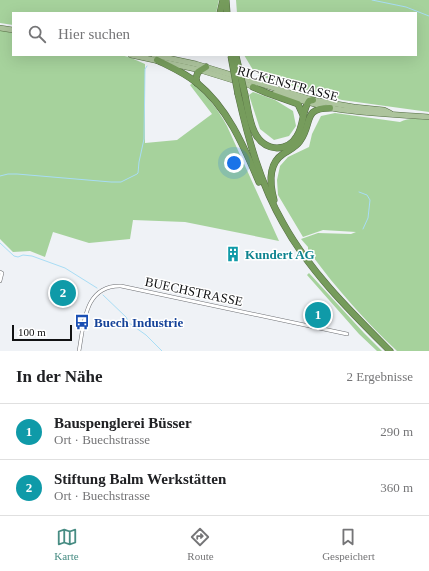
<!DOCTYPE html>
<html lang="de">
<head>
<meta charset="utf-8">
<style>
	:root { --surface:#fff; --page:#f6f6f6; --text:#202124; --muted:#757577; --line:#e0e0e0; --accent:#478c83 }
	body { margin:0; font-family:"Times New Roman",serif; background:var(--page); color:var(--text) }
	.scale { position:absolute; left:12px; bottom:10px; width:60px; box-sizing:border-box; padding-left:4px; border:2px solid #111213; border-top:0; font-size:11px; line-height:14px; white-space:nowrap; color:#111213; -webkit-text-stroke:3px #fff; paint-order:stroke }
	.you { position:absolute; left:234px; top:163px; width:14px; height:14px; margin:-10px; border:3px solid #fff; border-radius:50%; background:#1a73e8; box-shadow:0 0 0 6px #1a73e833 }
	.badge { display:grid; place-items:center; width:26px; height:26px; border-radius:50%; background:var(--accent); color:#fff; font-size:13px; font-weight:700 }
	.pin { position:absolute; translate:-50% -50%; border:2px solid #fff; box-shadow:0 1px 4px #0006 }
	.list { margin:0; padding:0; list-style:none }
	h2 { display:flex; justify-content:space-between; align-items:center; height:52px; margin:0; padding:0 16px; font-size:17px }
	h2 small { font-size:13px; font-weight:400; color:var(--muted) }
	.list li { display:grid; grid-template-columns:26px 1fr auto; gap:12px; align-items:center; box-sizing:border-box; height:56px; padding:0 16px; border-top:1px solid var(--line) }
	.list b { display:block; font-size:15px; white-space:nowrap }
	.list p { margin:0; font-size:13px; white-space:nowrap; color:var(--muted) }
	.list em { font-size:13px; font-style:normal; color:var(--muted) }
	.icon { flex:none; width:22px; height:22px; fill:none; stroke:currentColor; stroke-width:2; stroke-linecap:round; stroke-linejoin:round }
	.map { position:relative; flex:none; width:429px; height:351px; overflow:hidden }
	.search { position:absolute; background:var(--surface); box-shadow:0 4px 16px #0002; left:12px; right:12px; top:12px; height:44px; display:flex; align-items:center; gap:10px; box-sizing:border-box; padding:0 14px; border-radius:0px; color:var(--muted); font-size:15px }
	.sheet { height:164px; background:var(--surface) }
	nav { display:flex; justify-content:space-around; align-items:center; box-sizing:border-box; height:56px; border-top:1px solid var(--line); background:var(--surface); font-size:11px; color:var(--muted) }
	nav a { display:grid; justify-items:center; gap:2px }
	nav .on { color:var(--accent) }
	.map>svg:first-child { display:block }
	.green { fill:#a6d29c }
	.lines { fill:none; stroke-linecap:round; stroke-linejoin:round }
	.stream { stroke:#a8ddf5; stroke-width:1 }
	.street-casing { stroke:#6d6f73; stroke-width:4 }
	.primary-casing { stroke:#536c42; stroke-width:6 }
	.highway-casing { stroke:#536c42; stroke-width:7 }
	.street { stroke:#fff; stroke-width:3 }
	.primary { stroke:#adc49d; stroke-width:5 }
	.highway { stroke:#769c5c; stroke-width:6 }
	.highway-bridge-casing { stroke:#536c42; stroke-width:7; stroke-linecap:butt }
	.highway-bridge { stroke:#769c5c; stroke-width:6 }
	.labels { text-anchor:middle; stroke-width:3; stroke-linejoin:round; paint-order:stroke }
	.street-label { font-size:13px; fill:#111213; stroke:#fff }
	.culture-label { font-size:13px; font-weight:bold; fill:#0d838f; stroke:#fff; text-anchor:start }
	.transit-label { font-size:13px; font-weight:bold; fill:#164399; stroke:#fff; text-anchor:start }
</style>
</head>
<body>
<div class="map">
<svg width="429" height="351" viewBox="0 0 429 351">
	<rect width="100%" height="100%" fill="#eff2f6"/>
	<!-- green -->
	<g class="green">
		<polygon points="0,0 219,0 216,13 13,13 13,25 0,23"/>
		<polygon points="236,0 429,0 429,112 342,100 259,76 253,70 244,55 416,55 416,13 237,13"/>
		<path d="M 0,30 L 13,33 L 13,55 L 120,55 L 129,57 L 145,64 L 145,143 L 177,140 L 212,114 L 190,85 L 193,83 C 207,96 218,109 227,126 L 279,241 L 185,222 L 133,220 L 130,239 L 89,243 L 53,232 L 45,257 L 30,251 L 13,252 L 0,239 Z"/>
		<polygon points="253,92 275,100 293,111 296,126 289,136 274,140 260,129 249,95"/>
		<path d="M 335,113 L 400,122 C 409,117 419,119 429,120 L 429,351 L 397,351 C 364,320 335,287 308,250 L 308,247 L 301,239 L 318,233 L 351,234 L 356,232 L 323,230 L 303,237 L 278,195 L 277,180 L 280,166 L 288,157 L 309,147 L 312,134 L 321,116 Z"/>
		<polygon points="309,273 364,333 382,351 377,351 359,334 307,275"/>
	</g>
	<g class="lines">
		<!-- stream -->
		<g class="stream">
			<polyline points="372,0 406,7 429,16"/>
			<polyline points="0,176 8,174 17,174 111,182 121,182 137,174 138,173 139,162 144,139 145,69 147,66"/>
			<polyline points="359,192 367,195 370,200 368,218 363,229"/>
			<polyline points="0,243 14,256 18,257 23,255 32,256 65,268 97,288"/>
			<polyline points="103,295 126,317 129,323 146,335 162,351"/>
		</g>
		<!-- street casing -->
		<g class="street-casing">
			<g id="street">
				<polyline points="0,272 2,273 0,281"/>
				<path d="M 79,351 C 84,324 84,285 121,286 L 347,334"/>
			</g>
		</g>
		<!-- primary casing -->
		<g class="primary-casing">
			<g id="primary">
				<polyline points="0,28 13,30"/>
				<polyline points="131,55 200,70 255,87"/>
				<polyline points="154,55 196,64 313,100 354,107 384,110 390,113"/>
				<path d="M 275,93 C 293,98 312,104 331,108 C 364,114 396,114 429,117"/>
			</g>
		</g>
		<!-- highway casing -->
		<g class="highway-casing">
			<g id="highway">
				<polyline points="226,0 227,13"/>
				<polyline points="220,13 223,0"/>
				<path d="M 157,60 C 171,67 185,73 197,83 C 228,108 244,147 259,182"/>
				<polyline points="197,83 196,78 198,72 206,67"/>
				<polyline points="253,87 267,93 298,104 303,115"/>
				<path d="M 238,94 C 248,138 260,183 283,223 C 310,272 351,312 390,351"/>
				<path d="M 245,95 C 249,114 251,147 277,148 C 286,148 293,143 297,136 C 304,125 302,110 309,101 L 313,100"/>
				<path d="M 274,200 C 270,185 268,164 283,154 C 289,150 296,147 300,141 C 313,123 302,108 330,108"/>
			</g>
		</g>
		<!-- street -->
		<use href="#street" class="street"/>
		<!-- primary -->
		<use href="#primary" class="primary"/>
		<!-- highway -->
		<use href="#highway" class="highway"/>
		<!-- highway-bridge casing -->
		<g class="highway-bridge-casing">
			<g id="highway-bridge">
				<polyline points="231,56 238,94"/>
				<polyline points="236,56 245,95"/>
			</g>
		</g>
		<!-- highway-bridge -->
		<use href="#highway-bridge" class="highway-bridge"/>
	</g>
	<!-- icons -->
	<defs>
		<g id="building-bare" transform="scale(1.2)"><path d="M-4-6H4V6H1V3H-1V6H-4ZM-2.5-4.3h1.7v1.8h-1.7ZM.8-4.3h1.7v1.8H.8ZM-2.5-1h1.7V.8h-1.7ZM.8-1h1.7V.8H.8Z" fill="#0f9aa8" stroke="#fff" stroke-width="2.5" paint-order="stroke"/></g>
		<g id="bus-bare" transform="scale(1.2)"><path d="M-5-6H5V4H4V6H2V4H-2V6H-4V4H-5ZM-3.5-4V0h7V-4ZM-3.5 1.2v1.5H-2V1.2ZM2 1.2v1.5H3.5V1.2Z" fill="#1a4fb4" stroke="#fff" stroke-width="2.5" paint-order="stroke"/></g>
	</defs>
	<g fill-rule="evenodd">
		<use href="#building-bare" x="233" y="254"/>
		<use href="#bus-bare" x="82" y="322"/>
	</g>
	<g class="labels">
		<!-- street labels -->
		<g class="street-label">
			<text transform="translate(288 83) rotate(15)" y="5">RICKENSTRASSE</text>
			<text transform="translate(194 291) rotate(12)" y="5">BUECHSTRASSE</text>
		</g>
		<!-- culture labels -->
		<g class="culture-label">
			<text x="245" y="259">Kundert AG</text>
		</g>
		<!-- transit labels -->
		<g class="transit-label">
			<text x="94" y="327">Buech Industrie</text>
		</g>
	</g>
</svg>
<div class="scale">100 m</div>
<div class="you"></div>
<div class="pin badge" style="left:318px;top:315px;background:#0f9aa8">1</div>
<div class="pin badge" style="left:63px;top:293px;background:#0f9aa8">2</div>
<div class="search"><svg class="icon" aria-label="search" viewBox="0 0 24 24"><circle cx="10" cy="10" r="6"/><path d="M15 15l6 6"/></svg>Hier suchen</div>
</div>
<section class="sheet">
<h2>In der Nähe<small>2 Ergebnisse</small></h2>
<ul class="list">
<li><span class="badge" style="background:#0f9aa8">1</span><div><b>Bauspenglerei Büsser</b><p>Ort · Buechstrasse</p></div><em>290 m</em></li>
<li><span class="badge" style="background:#0f9aa8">2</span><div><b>Stiftung Balm Werkstätten</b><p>Ort · Buechstrasse</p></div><em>360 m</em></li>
</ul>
</section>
<nav>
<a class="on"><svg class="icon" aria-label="map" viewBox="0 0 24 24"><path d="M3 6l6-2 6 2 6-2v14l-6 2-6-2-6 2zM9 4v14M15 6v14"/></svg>Karte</a>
<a><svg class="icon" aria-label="directions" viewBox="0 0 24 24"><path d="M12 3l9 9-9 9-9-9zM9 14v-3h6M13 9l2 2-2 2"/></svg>Route</a>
<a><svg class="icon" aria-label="saved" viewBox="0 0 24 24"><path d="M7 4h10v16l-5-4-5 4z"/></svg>Gespeichert</a>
</nav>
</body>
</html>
